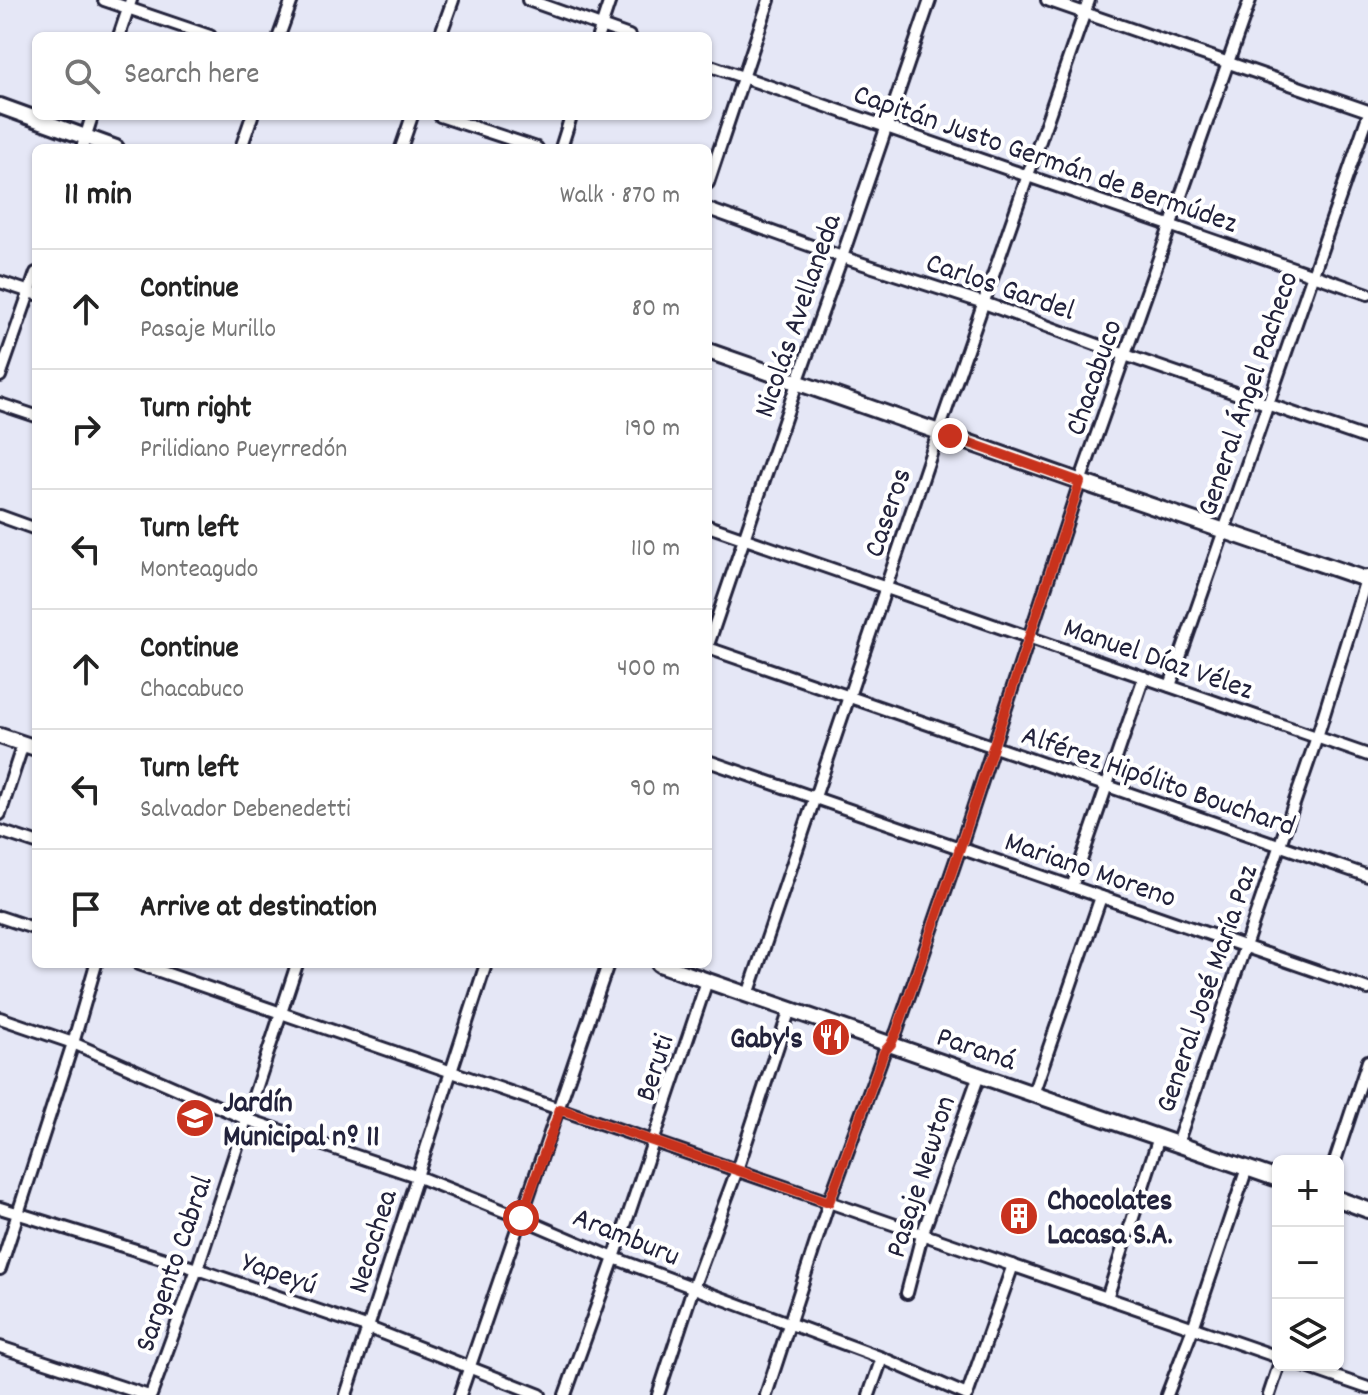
<!DOCTYPE html>
<html lang="en">
<head>
<meta charset="utf-8">
<style>
	:root { --surface:#fff; --page:#f6f6f6; --text:#222; --muted:#767676; --line:#e0e0e0 }
	body { margin:0; font-family:Dekko,sans-serif; background:var(--page); color:var(--text) }
	.controls { position:absolute; right:24px; bottom:24px; display:grid; overflow:hidden; border-radius:12px; box-shadow:0 2px 6px #0004 }
	.controls button { width:72px; height:72px; display:grid; place-items:center; padding:0; border:0; border-bottom:2px solid var(--line); background:var(--surface); color:var(--text); font:40px sans-serif }
	.stop { position:absolute; width:24px; height:24px; margin:-18px; border:6px solid #c8321e; border-radius:50%; background:#fff }
	.stop.end { background:#c8321e; border-color:#fff; box-shadow:0 2px 8px #0008 }
	.list { margin:0; padding:0; list-style:none }
	h2 { display:flex; justify-content:space-between; align-items:center; height:104px; margin:0; padding:0 32px; font-size:34px }
	h2 small { font-size:26px; font-weight:400; color:var(--muted) }
	.list li { display:grid; grid-template-columns:52px 1fr auto; gap:24px; align-items:center; box-sizing:border-box; height:120px; padding:0 32px; border-top:2px solid var(--line) }
	.list b { display:block; font-size:30px; white-space:nowrap }
	.list p { margin:0; font-size:26px; white-space:nowrap; color:var(--muted) }
	.list em { font-size:26px; font-style:normal; color:var(--muted) }
	.icon { flex:none; width:44px; height:44px; fill:none; stroke:currentColor; stroke-width:2; stroke-linecap:round; stroke-linejoin:round }
	.map { position:relative; flex:none; width:1368px; height:1395px; overflow:hidden }
	.search { position:absolute; background:var(--surface); box-shadow:0 2px 6px #0004; left:32px; top:32px; width:680px; height:88px; display:flex; align-items:center; gap:20px; box-sizing:border-box; padding:0 28px; border-radius:12px; color:var(--muted); font-size:30px }
	.panel { position:absolute; background:var(--surface); box-shadow:0 2px 6px #0004; left:32px; top:144px; width:680px; height:824px; border-radius:12px }
	.map>svg:first-child { display:block }
	.lines { fill:none; stroke-linecap:round; stroke-linejoin:round }
	.street-casing { stroke:#22223b; stroke-width:16 }
	.secondary-casing { stroke:#22223b; stroke-width:20 }
	.street { stroke:#fff; stroke-width:10 }
	.secondary { stroke:#fff; stroke-width:14 }
	.route { stroke:#c8321e; stroke-width:10 }
	.labels { text-anchor:middle; stroke-width:8; stroke-linejoin:round; paint-order:stroke }
	.street-label { font-size:30px; fill:#22223b; stroke:#fff }
	.poi-label { font-size:30px; font-weight:bold; fill:#22223b; stroke:#fff; text-anchor:start }
</style>
</head>
<body>
<div class="map">
<svg width="1368" height="1395" viewBox="0 0 1368 1395">
	<rect width="100%" height="100%" fill="#e5e7f6"/>
	<filter id="ink" filterUnits="userSpaceOnUse"><feTurbulence type="fractalNoise" baseFrequency=".0125" numOctaves="2"/><feDisplacementMap in="SourceGraphic" scale="16" xChannelSelector="R" yChannelSelector="G"/><feConvolveMatrix kernelMatrix="1 2 1 2 8 2 1 2 1" color-interpolation-filters="sRGB"/></filter>
	<g filter="url(#ink)">
		<g class="lines">
			<!-- street casing -->
			<g class="street-casing">
				<g id="street">
					<polyline points="104,0 210,36"/>
					<polyline points="528,0 629,36"/>
					<polyline points="1047,0 1368,111"/>
					<polyline points="119,36 131,0"/>
					<polyline points="279,36 292,0"/>
					<polyline points="440,36 453,0"/>
					<polyline points="598,36 610,0"/>
					<polyline points="708,65 1368,294"/>
					<polyline points="440,116 537,148"/>
					<polyline points="82,148 92,116"/>
					<polyline points="241,148 252,116"/>
					<polyline points="401,148 412,116"/>
					<polyline points="561,148 571,116"/>
					<polyline points="708,183 769,0"/>
					<polyline points="708,209 842,257 984,303 1125,355 1368,439"/>
					<polyline points="0,282 36,294"/>
					<polyline points="0,376 36,273"/>
					<polyline points="0,404 36,416"/>
					<polyline points="0,516 36,529"/>
					<polyline points="708,526 1368,755"/>
					<polyline points="708,645 797,383 842,257 930,0"/>
					<polyline points="708,648 1368,876"/>
					<polyline points="1170,686 1368,116"/>
					<polyline points="708,761 1368,989"/>
					<polyline points="0,814 23,744"/>
					<polyline points="0,831 36,843"/>
					<polyline points="1072,887 1144,677"/>
					<polyline points="0,917 36,929"/>
					<polyline points="139,964 1278,1357"/>
					<polyline points="748,995 935,442 1089,0"/>
					<polyline points="0,1018 73,1043 246,1119 416,1176 521,1218 614,1258 882,1358 967,1395"/>
					<polyline points="1033,1094 1101,897"/>
					<polyline points="1177,1144 1317,737 1367,576"/>
					<polyline points="1335,1161 1368,1061"/>
					<polyline points="0,1208 197,1269 369,1328 540,1395"/>
					<polyline points="0,1269 73,1043 96,964"/>
					<polyline points="907,1293 922,1235 979,1075"/>
					<polyline points="1107,1298 1159,1137"/>
					<polyline points="0,1347 146,1395"/>
					<polyline points="1301,1365 1368,1388"/>
					<polyline points="151,1395 197,1269 297,964"/>
					<polyline points="346,1395 486,964"/>
					<polyline points="460,1395 608,964"/>
					<polyline points="565,1395 614,1258 707,981"/>
					<polyline points="658,1395 693,1288 737,1170 790,1009"/>
					<polyline points="766,1395 829,1202 884,1052 891,1044 897,1031 960,848 1080,482 1250,0"/>
					<polyline points="869,1395 882,1358"/>
					<polyline points="967,1395 1013,1265"/>
					<polyline points="1167,1395 1193,1328 1247,1168"/>
					<polyline points="1269,1395 1279,1365"/>
				</g>
			</g>
			<!-- secondary casing -->
			<g class="secondary-casing">
				<g id="secondary">
					<polyline points="0,106 116,148"/>
					<polyline points="708,351 1093,486 1368,580"/>
					<polyline points="0,736 36,748"/>
					<polyline points="659,964 1278,1179"/>
					<polyline points="1338,1199 1368,1210"/>
				</g>
			</g>
			<!-- street -->
			<use href="#street" class="street"/>
			<!-- secondary -->
			<use href="#secondary" class="secondary"/>
		</g>
	</g>
	<g class="lines" filter="url(#ink)">
		<!-- route -->
		<polyline class="route" points="521,1218 560,1109 829,1202 884,1052 891,1044 897,1031 960,848 1080,482 950,436"/>
	</g>
	<!-- icons -->
	<defs>
		<g id="restaurant-disc" transform="scale(2)"><circle r="9.5" fill="#c8321e" stroke="#fff"/><path d="M-5-6h1v4h1v-4h1v4h1v-4h1v5L-1.5 .5V6h-2V.5L-5-1ZM5-6V6H3V1.5H1.5Q1.5-4 5-6Z" fill="#fff"/></g>
		<g id="school-disc" transform="scale(2)"><circle r="9.5" fill="#c8321e" stroke="#fff"/><path d="M0-5L7-2L0 1L-7-2ZM-4 1L0 2.5L4 1V4Q0 6-4 4Z" fill="#fff"/></g>
		<g id="building-disc" transform="scale(2)"><circle r="9.5" fill="#c8321e" stroke="#fff"/><path d="M-4-6H4V6H1V3H-1V6H-4ZM-2.5-4.3h1.7v1.8h-1.7ZM.8-4.3h1.7v1.8H.8ZM-2.5-1h1.7V.8h-1.7ZM.8-1h1.7V.8H.8Z" fill="#fff"/></g>
	</defs>
	<g fill-rule="evenodd">
		<use href="#restaurant-disc" x="831" y="1037"/>
		<use href="#school-disc" x="195" y="1118"/>
		<use href="#building-disc" x="1019" y="1216"/>
	</g>
	<g class="labels">
		<!-- street labels -->
		<g class="street-label">
			<text transform="translate(1046 157) rotate(19)" y="10">Capitán Justo Germán de Bermúdez</text>
			<text transform="translate(1001 285) rotate(19)" y="10">Carlos Gardel</text>
			<text transform="translate(796 315) rotate(-71)" y="10">Nicolás Avellaneda</text>
			<text transform="translate(1092 377) rotate(-71)" y="10">Chacabuco</text>
			<text transform="translate(1246 393) rotate(-71)" y="10">General Ángel Pacheco</text>
			<text transform="translate(886 512) rotate(-71)" y="10">Caseros</text>
			<text transform="translate(1159 657) rotate(19)" y="10">Manuel Díaz Vélez</text>
			<text transform="translate(1159 779) rotate(19)" y="10">Alférez Hipólito Bouchard</text>
			<text transform="translate(1091 868) rotate(19)" y="10">Mariano Moreno</text>
			<text transform="translate(1205 988) rotate(-71)" y="10">General José María Paz</text>
			<text transform="translate(977 1047) rotate(19)" y="10">Paraná</text>
			<text transform="translate(653 1067) rotate(-72)" y="10">Beruti</text>
			<text transform="translate(919 1176) rotate(-72)" y="10">Pasaje Newton</text>
			<text transform="translate(627 1235) rotate(22)" y="10">Aramburu</text>
			<text transform="translate(371 1241) rotate(-73)" y="10">Necochea</text>
			<text transform="translate(172 1263) rotate(-71)" y="10">Sargento Cabral</text>
			<text transform="translate(280 1272) rotate(19)" y="10">Yapeyú</text>
		</g>
		<!-- poi labels -->
		<g class="poi-label">
			<text x="803" y="1047" text-anchor="end">Gaby's</text>
			<text x="223" y="1111">Jardín<tspan x="223" dy="34">Municipal nº 11</tspan></text>
			<text x="1047" y="1209">Chocolates<tspan x="1047" dy="34">Lacasa S.A.</tspan></text>
		</g>
	</g>
</svg>
<div class="controls">
<button>+</button>
<button>−</button>
<button><svg class="icon" aria-label="layers" viewBox="0 0 24 24"><path d="M12 4l9 5-9 5-9-5zM3 14l9 5 9-5"/></svg></button>
</div>
<div class="stop" style="left:521px;top:1218px"></div>
<div class="stop end" style="left:950px;top:436px"></div>
<div class="search"><svg class="icon" aria-label="search" viewBox="0 0 24 24"><circle cx="10" cy="10" r="6"/><path d="M15 15l6 6"/></svg>Search here</div>
<section class="panel">
<h2>11 min<small>Walk · 870 m</small></h2>
<ul class="list">
<li><svg class="icon" aria-label="ahead" viewBox="0 0 24 24"><path d="M12 20V5M6 11l6-6 6 6"/></svg><div><b>Continue</b><p>Pasaje Murillo</p></div><em>80 m</em></li>
<li><svg class="icon" aria-label="right" viewBox="0 0 24 24"><path d="M7 20v-9h11M14 6l5 5-5 5"/></svg><div><b>Turn right</b><p>Prilidiano Pueyrredón</p></div><em>190 m</em></li>
<li><svg class="icon" aria-label="left" viewBox="0 0 24 24"><path d="M17 20v-9H6M10 6l-5 5 5 5"/></svg><div><b>Turn left</b><p>Monteagudo</p></div><em>110 m</em></li>
<li><svg class="icon" aria-label="ahead" viewBox="0 0 24 24"><path d="M12 20V5M6 11l6-6 6 6"/></svg><div><b>Continue</b><p>Chacabuco</p></div><em>400 m</em></li>
<li><svg class="icon" aria-label="left" viewBox="0 0 24 24"><path d="M17 20v-9H6M10 6l-5 5 5 5"/></svg><div><b>Turn left</b><p>Salvador Debenedetti</p></div><em>90 m</em></li>
<li><svg class="icon" aria-label="arrive" viewBox="0 0 24 24"><path d="M6 21V4h12l-3 4 3 4H6"/></svg><div><b>Arrive at destination</b></div></li>
</ul>
</section>
</div>
</body>
</html>
